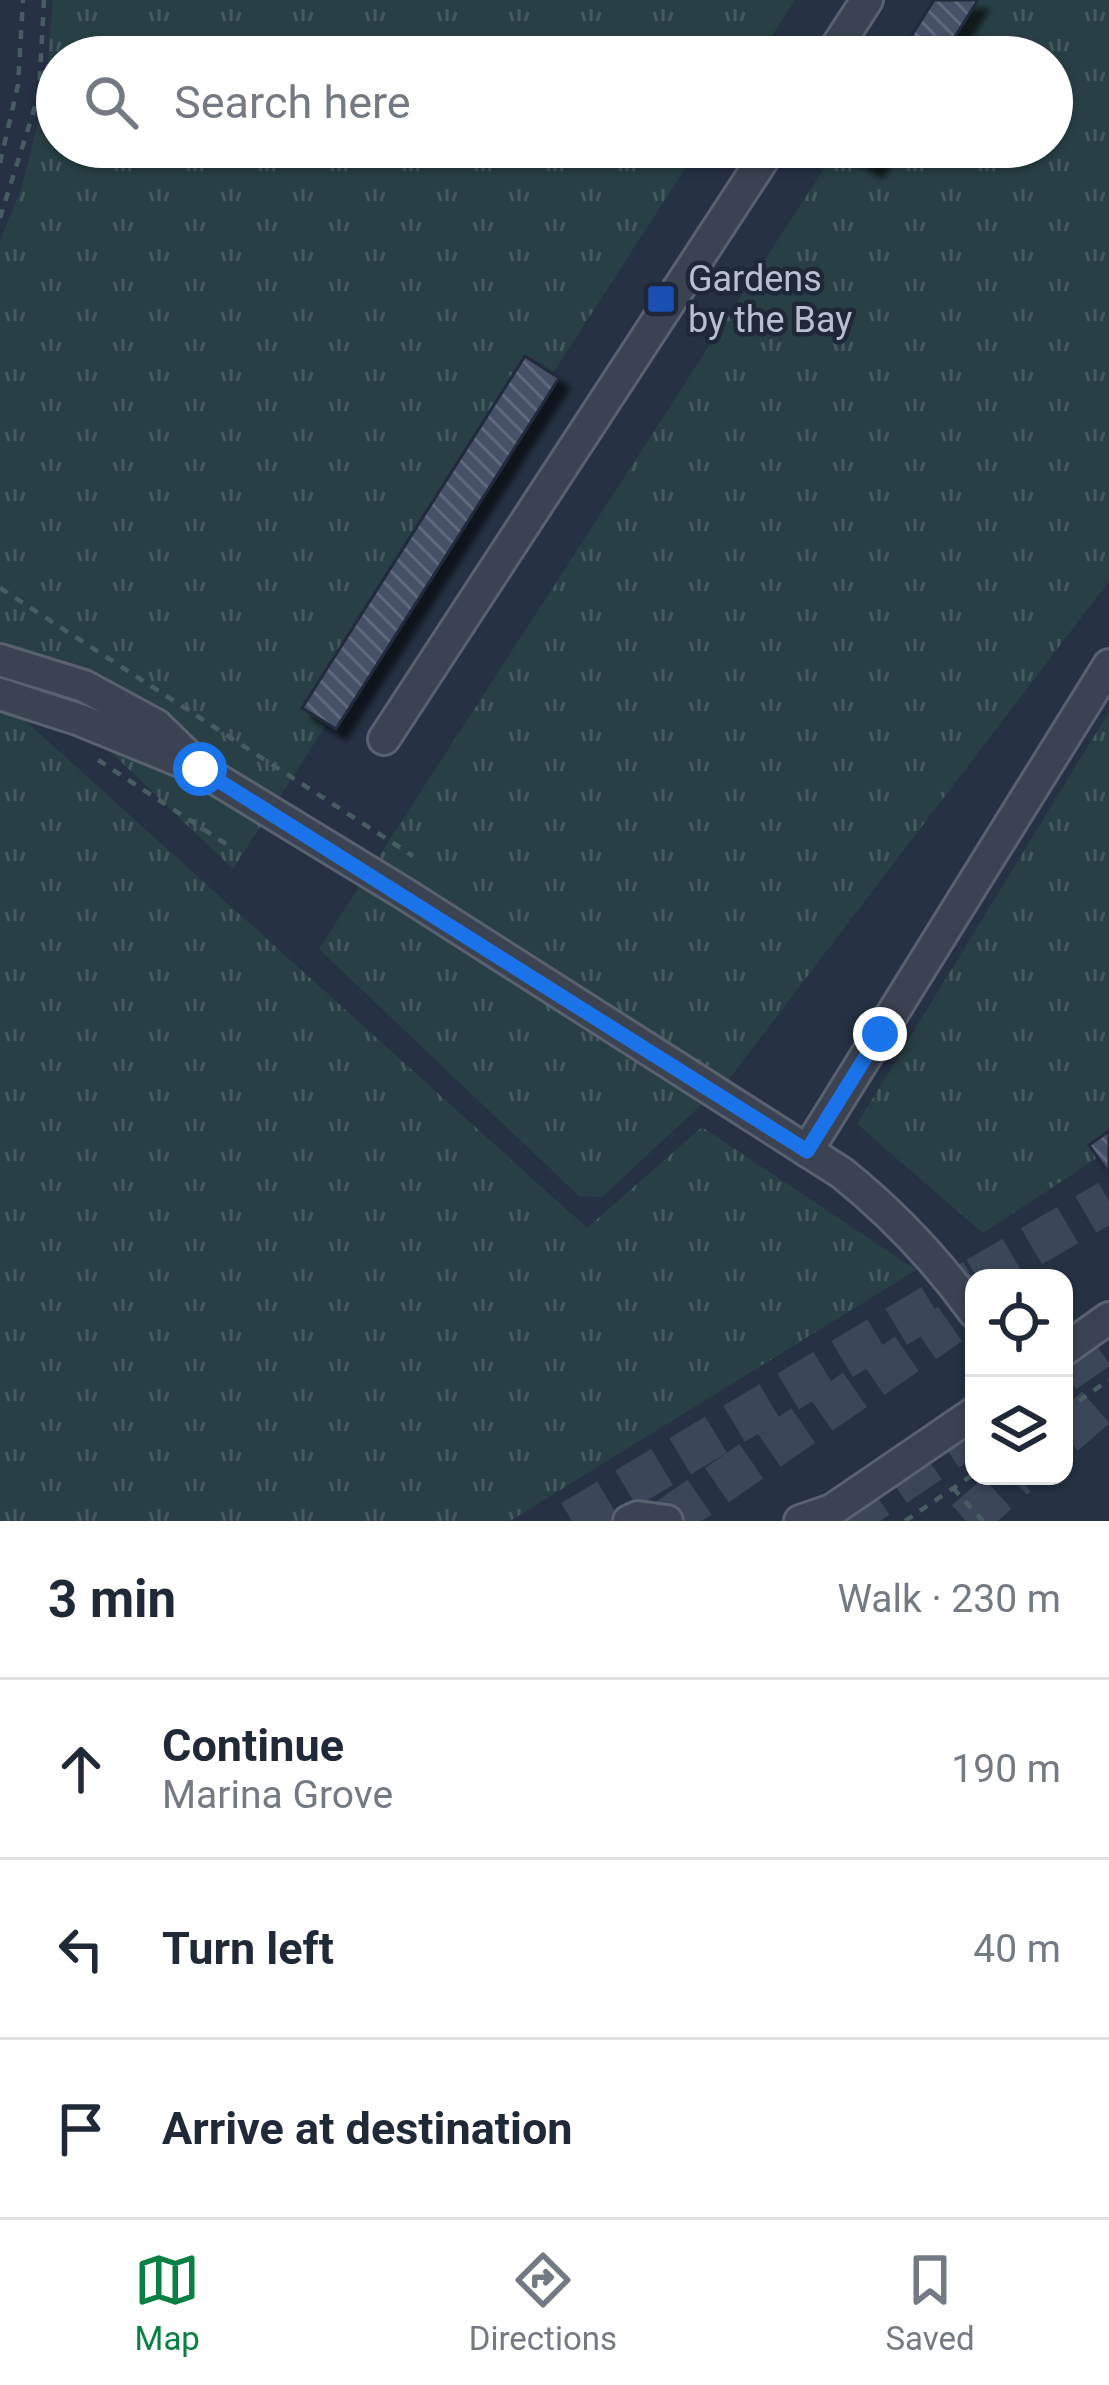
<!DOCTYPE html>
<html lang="en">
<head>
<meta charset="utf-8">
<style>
	:root { --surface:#fff; --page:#f2f2f3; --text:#1f2937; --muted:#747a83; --line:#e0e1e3; --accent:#0b8043 }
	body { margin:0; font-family:Roboto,sans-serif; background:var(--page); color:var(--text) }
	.controls { position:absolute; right:36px; bottom:36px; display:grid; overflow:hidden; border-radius:24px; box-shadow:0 3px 9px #0004 }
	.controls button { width:108px; height:108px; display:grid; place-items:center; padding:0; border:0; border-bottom:3px solid var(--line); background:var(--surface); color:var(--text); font:60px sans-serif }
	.stop { position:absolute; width:36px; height:36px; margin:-27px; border:9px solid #1a73e8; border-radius:50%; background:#fff }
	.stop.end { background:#1a73e8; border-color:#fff; box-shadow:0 3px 12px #0008 }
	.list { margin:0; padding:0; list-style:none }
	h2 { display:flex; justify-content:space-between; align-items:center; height:156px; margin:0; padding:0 48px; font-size:51px }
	h2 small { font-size:39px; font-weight:400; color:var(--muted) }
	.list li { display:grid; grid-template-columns:78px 1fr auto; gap:36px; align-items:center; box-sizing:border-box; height:180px; padding:0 48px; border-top:3px solid var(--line) }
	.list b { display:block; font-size:45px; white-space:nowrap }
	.list p { margin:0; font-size:39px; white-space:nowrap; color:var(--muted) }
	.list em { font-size:39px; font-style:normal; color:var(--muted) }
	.icon { flex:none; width:66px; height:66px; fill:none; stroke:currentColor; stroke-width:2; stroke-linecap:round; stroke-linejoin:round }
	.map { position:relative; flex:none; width:1109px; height:1521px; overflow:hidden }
	.search { position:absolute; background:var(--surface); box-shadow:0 3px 9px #0004; left:36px; right:36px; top:36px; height:132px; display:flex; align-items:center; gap:30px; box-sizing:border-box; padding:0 42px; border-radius:66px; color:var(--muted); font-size:45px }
	.sheet { height:696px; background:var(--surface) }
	nav { display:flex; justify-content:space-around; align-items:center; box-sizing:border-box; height:168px; border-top:3px solid var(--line); background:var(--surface); font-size:33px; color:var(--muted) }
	nav a { display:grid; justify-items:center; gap:6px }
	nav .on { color:var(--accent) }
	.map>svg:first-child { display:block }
	.grass { fill:url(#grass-tufts) }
	.building { fill:url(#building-back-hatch); stroke:#212a3b; stroke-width:3; filter:url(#shadow) }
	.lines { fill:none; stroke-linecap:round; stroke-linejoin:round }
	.highway-tunnel { stroke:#3c4659; stroke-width:42; stroke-dasharray:42 21; stroke-linecap:butt }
	.minor-casing { stroke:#596171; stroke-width:36 }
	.path { stroke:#475d61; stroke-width:4.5; stroke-dasharray:9 9; stroke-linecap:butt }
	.minor { stroke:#3b4353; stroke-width:30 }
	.route { stroke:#1a73e8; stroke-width:15 }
	.transit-dot { fill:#1a4fb4; stroke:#1f2839; stroke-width:4.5 }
	.labels { text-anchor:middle; stroke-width:9; stroke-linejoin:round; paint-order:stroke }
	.poi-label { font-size:36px; fill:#b8bfcd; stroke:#1f2839; text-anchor:start }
</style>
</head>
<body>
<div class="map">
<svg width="1109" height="1521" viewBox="0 0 1109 1521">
	<defs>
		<pattern id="grass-tufts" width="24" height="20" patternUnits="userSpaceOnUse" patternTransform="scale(3)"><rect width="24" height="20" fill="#284045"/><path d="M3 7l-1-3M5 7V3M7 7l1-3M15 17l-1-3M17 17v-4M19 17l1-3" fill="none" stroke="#455a5f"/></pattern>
		<pattern id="building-back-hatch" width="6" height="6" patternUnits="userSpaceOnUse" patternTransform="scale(3)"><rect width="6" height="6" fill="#455166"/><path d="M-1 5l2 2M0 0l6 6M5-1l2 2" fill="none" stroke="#5e687b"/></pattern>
		<filter id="shadow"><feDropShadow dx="10" dy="10" stdDeviation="3" flood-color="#0009"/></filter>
	</defs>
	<rect width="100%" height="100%" fill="#263144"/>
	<!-- grass -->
	<g class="grass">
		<polygon points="53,0 795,0 758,57 57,57 57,147 699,147 233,869 0,646 0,241 21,189 45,96"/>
		<polygon points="936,0 1109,0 1109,581 729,1079 602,1197 579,1196 319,949 838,147 1052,147 1052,57 898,57"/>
		<polygon points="0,698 587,1228 702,1127 916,1270 510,1521 0,1521"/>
		<polygon points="1109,712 1109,1150 983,1233 857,1124"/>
	</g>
	<!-- building -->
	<g class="building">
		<polygon points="934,0 978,0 942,57 898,57"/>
		<polygon points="841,147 885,147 872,167"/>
		<polygon points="525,356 559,378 336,729 302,708"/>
		<polygon points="1109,1131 1109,1171 1108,1172 1089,1145"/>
	</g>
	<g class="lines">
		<!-- highway-tunnel -->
		<g class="highway-tunnel">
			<polyline points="977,1278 1109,1201"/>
			<polyline points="1064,1372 1109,1341"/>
			<polyline points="1064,1435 1109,1396"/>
			<polyline points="572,1521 974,1280"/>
			<polyline points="665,1521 950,1324"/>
			<polyline points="843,1521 974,1432"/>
			<polyline points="966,1521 1017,1476"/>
		</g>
		<!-- minor casing -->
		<g class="minor-casing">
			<g id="minor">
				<polyline points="830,57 867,0"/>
				<polyline points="0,660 84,686 156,725 192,760"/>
				<path d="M 0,694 L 80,720 L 200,769 L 405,894 L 842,1173 C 894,1215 935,1258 974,1312"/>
				<polyline points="384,739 771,147"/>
				<polyline points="807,1151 1109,665"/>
				<polyline points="1064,1350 1109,1318"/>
				<polyline points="629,1521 638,1517 667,1521"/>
				<polyline points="800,1521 832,1510 974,1413"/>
			</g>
		</g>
		<!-- path -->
		<g class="path">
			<polyline points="0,163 18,85 23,0"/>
			<polyline points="0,218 39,94 44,0"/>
			<polyline points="0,588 413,856"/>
			<polyline points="98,760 226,844"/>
			<polyline points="1064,1411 1109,1380"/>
			<polyline points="953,1488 983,1521"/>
			<polyline points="905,1521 974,1474"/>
		</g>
		<!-- minor -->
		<use href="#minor" class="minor"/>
	</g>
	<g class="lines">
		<!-- route -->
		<polyline class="route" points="200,769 807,1151 880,1034"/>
	</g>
	<!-- markers -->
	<rect class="transit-dot" x="646" y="284" width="30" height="30" rx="6"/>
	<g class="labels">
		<!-- poi labels -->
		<g class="poi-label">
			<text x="688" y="291">Gardens<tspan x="688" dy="41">by the Bay</tspan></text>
		</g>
	</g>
</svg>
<div class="controls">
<button><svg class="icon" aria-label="locate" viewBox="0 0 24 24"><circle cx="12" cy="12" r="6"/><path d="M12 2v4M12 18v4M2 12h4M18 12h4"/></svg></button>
<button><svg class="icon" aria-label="layers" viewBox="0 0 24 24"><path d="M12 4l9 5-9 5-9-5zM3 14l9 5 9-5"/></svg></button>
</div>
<div class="stop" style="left:200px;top:769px"></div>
<div class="stop end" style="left:880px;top:1034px"></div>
<div class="search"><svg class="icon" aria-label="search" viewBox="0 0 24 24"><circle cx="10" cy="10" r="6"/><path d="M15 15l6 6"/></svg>Search here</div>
</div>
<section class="sheet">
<h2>3 min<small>Walk · 230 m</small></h2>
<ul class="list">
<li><svg class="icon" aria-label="ahead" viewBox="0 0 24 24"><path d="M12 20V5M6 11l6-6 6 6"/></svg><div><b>Continue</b><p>Marina Grove</p></div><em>190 m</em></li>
<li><svg class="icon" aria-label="left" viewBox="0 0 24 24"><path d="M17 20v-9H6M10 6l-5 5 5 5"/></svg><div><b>Turn left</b></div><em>40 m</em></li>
<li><svg class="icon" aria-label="arrive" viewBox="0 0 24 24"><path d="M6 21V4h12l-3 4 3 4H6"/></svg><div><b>Arrive at destination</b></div></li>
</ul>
</section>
<nav>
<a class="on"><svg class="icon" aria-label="map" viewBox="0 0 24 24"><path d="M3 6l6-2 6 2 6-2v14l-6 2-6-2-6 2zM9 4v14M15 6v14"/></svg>Map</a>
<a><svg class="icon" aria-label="directions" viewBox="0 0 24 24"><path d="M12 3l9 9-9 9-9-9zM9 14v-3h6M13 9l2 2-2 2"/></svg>Directions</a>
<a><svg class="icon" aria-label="saved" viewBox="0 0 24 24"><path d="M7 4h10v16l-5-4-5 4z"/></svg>Saved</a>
</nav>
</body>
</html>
